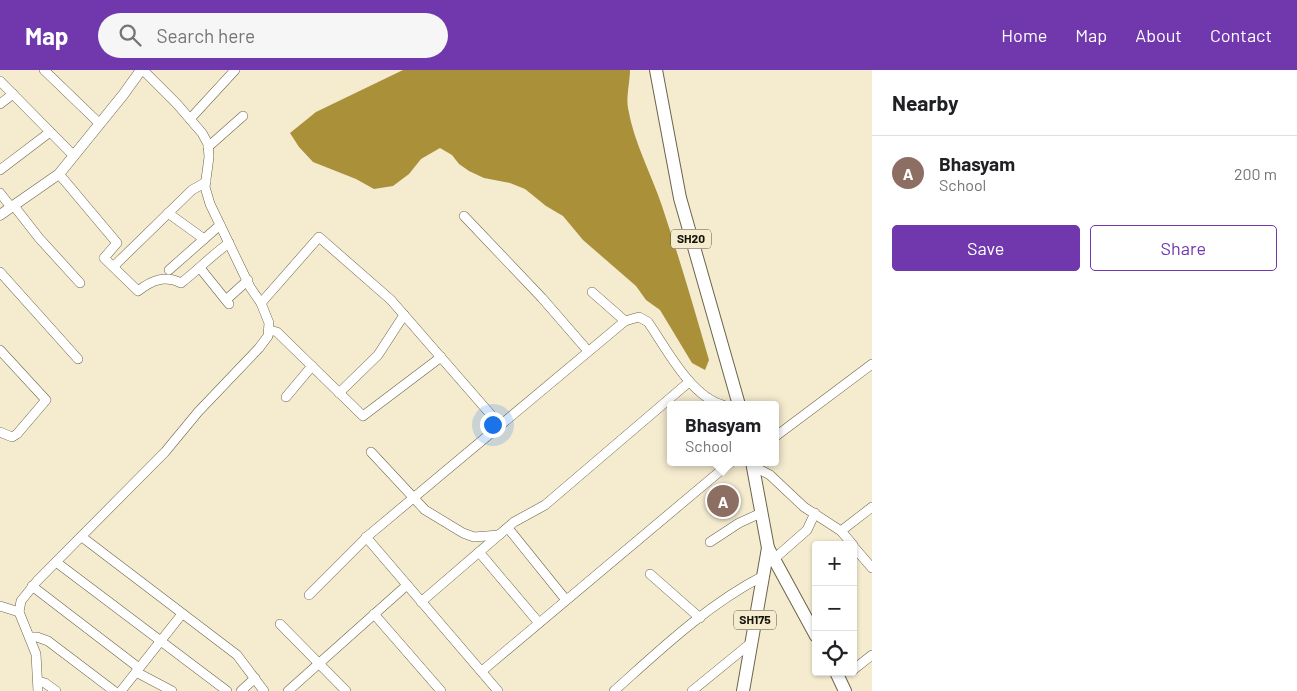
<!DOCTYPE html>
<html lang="en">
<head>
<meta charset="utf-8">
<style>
	:root { --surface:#fff; --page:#f6f6f6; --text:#202124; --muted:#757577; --line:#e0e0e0; --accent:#7137ad }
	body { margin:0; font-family:Barlow,sans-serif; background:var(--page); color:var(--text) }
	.controls { position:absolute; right:15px; bottom:15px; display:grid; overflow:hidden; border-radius:5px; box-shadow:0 1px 4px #0004 }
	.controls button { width:45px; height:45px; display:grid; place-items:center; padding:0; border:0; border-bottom:1px solid var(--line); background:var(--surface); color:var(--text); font:25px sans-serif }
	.you { position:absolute; left:492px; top:354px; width:18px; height:18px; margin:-12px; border:4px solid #fff; border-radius:50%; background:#1a73e8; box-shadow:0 0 0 8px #1a73e833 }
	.badge { display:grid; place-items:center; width:32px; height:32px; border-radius:50%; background:var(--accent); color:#fff; font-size:16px; font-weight:700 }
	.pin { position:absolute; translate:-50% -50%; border:2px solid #fff; box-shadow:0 1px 5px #0006 }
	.popup { position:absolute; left:667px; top:331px; width:112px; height:65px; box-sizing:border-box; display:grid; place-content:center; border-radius:5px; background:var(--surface); filter:drop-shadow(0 1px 4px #0005); font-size:16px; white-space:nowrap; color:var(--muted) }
	.popup b { font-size:19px; color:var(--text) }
	.popup::after { content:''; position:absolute; left:50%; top:100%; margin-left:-10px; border:10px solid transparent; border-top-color:var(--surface) }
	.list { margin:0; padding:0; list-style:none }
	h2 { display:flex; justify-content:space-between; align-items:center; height:65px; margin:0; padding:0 20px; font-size:21px }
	h2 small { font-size:16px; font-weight:400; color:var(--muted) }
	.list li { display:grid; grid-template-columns:32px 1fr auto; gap:15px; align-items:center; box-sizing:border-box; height:75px; padding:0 20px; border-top:1px solid var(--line) }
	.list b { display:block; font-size:19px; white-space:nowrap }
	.list p { margin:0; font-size:16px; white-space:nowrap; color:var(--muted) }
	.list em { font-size:16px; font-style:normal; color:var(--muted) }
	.actions { display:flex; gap:10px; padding:15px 20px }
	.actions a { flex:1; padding:11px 0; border:1px solid var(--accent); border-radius:5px; text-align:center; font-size:18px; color:var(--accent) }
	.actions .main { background:var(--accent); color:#fff }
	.icon { flex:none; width:28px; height:28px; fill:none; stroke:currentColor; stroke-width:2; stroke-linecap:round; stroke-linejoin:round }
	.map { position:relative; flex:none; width:872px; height:621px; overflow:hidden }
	header { display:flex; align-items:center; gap:30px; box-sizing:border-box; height:70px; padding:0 25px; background:var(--accent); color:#fff }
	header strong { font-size:24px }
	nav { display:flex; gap:28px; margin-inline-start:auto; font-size:18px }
	.search { width:350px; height:45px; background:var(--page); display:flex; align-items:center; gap:12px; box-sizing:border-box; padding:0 18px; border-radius:28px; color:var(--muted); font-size:19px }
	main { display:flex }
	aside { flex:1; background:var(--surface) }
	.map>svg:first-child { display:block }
	.water { fill:#aa9039 }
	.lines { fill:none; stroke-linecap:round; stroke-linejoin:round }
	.minor-casing { stroke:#6b634b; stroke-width:10 }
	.tertiary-casing { stroke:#6b634b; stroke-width:11 }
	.primary-casing { stroke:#6b634b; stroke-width:14 }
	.minor { stroke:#fff; stroke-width:9 }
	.tertiary { stroke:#fff; stroke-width:10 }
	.primary { stroke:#fff; stroke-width:12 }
	.labels { text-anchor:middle; stroke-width:4.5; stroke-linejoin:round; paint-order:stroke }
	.shield { fill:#f5ecd0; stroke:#585344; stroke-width:1 }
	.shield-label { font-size:12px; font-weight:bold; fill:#151208 }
</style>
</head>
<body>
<header>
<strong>Map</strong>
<div class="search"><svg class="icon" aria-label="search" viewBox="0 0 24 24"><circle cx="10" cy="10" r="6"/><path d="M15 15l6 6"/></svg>Search here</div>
<nav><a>Home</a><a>Map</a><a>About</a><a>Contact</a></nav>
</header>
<main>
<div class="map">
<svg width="872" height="621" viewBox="0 0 872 621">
	<rect width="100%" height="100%" fill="#f5ecd0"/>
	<!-- water -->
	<path class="water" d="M 403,0 L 630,0 C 630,11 626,28 628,38 C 634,73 651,103 662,136 C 679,187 694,238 709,290 L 705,300 L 692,293 L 660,240 L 646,230 L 636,216 L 583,170 L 563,146 L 546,136 L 525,119 L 510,113 L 484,108 L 469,101 L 459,94 L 452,85 L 440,78 L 421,89 L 409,104 L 393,116 L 374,119 L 356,109 L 313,92 L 299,77 L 290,63 L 316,42 Z"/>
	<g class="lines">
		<!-- minor casing -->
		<g class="minor-casing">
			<g id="minor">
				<polyline points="44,0 100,54"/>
				<polyline points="0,11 74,86"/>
				<polyline points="0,34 13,24"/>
				<polyline points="190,49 235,0"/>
				<polyline points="208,77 243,46"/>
				<polyline points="0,100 50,62"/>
				<path d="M 59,104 L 117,173 L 104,188 L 138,221 C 152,210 165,205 181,213 C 198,200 212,185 229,173"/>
				<polyline points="0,123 11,137"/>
				<polyline points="14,136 39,168 80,213"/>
				<polyline points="168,143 204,169"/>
				<polyline points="464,146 542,228 588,281"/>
				<polyline points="114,196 192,120 206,112"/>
				<polyline points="200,198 229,234"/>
				<polyline points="169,200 220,155"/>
				<polyline points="0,202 78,289"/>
				<polyline points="592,222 625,251"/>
				<polyline points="226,230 248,210"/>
				<polyline points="261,233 319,167 391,230 499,354"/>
				<polyline points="269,260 277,262 363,346 441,287"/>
				<polyline points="0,280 46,330 17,364 12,367 0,362"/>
				<polyline points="339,323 378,285 404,245"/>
				<polyline points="286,327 312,296"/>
				<polyline points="776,366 872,294"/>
				<polyline points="371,382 425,440 463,463 474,467 499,465"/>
				<polyline points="753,396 770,405 804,437 841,461 853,475"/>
				<polyline points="508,458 566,530"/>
				<polyline points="841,461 872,437"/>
				<polyline points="82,467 237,585 264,621"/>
				<polyline points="366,467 498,621"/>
				<polyline points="710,472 739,453 761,443"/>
				<polyline points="853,476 872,498"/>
				<polyline points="479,482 539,553"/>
				<polyline points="774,489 807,460 815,443"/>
				<polyline points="56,492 227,621"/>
				<polyline points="650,504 700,548"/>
				<polyline points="32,516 139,598"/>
				<path d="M 309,525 L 369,465 L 625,251 L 639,247 L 648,252 C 666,278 691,327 723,335"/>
				<polyline points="421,532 514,452 545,435 689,312"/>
				<polyline points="0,536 19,542"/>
				<polyline points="374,544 441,621"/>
				<polyline points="280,554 346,621"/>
				<polyline points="30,567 37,567 48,571 114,621"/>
				<polyline points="853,600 872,585"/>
				<polyline points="482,601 731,392"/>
				<polyline points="136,602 172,621"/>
				<polyline points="38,611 45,613 56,621"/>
				<polyline points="38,621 36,584 19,542 21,531 37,511 165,382 198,342 259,278 268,266 269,253 261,233 250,217 210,134 205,117 209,87 208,74 202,63 177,34 143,0"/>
				<polyline points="121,621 182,544"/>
				<polyline points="241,621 255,608"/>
				<polyline points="288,621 407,515"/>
				<path d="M 614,621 C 661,579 707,535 763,506"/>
				<polyline points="692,621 752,572"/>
			</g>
		</g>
		<!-- tertiary casing -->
		<g class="tertiary-casing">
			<polyline id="tertiary" points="0,145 59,104 123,25 141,0"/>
		</g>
		<!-- primary casing -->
		<g class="primary-casing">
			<g id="primary">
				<polyline points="656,0 680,128 739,335"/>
				<polyline points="752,392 768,478 816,566"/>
				<polyline points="836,602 845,621"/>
				<polyline points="743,621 768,478"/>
			</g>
		</g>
		<!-- minor -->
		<use href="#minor" class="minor"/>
		<!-- tertiary -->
		<use href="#tertiary" class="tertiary"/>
		<!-- primary -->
		<use href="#primary" class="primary"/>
	</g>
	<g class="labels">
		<!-- shield labels -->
		<g class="shield">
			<rect x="671" y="159.5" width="40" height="19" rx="4"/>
			<rect x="734" y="540.5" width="42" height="19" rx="4"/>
		</g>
		<g class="shield-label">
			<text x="691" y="173">SH20</text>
			<text x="755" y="554">SH175</text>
		</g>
	</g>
</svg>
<div class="controls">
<button>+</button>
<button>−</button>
<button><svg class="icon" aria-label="locate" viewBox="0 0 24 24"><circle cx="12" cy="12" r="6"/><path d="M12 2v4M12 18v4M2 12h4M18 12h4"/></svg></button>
</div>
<div class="you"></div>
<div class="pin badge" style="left:723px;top:431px;background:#8d6e63">A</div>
<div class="popup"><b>Bhasyam</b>School</div>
</div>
<aside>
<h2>Nearby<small></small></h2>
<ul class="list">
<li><span class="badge" style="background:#8d6e63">A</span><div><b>Bhasyam</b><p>School</p></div><em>200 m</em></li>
</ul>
<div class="actions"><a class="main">Save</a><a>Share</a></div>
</aside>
</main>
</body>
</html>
